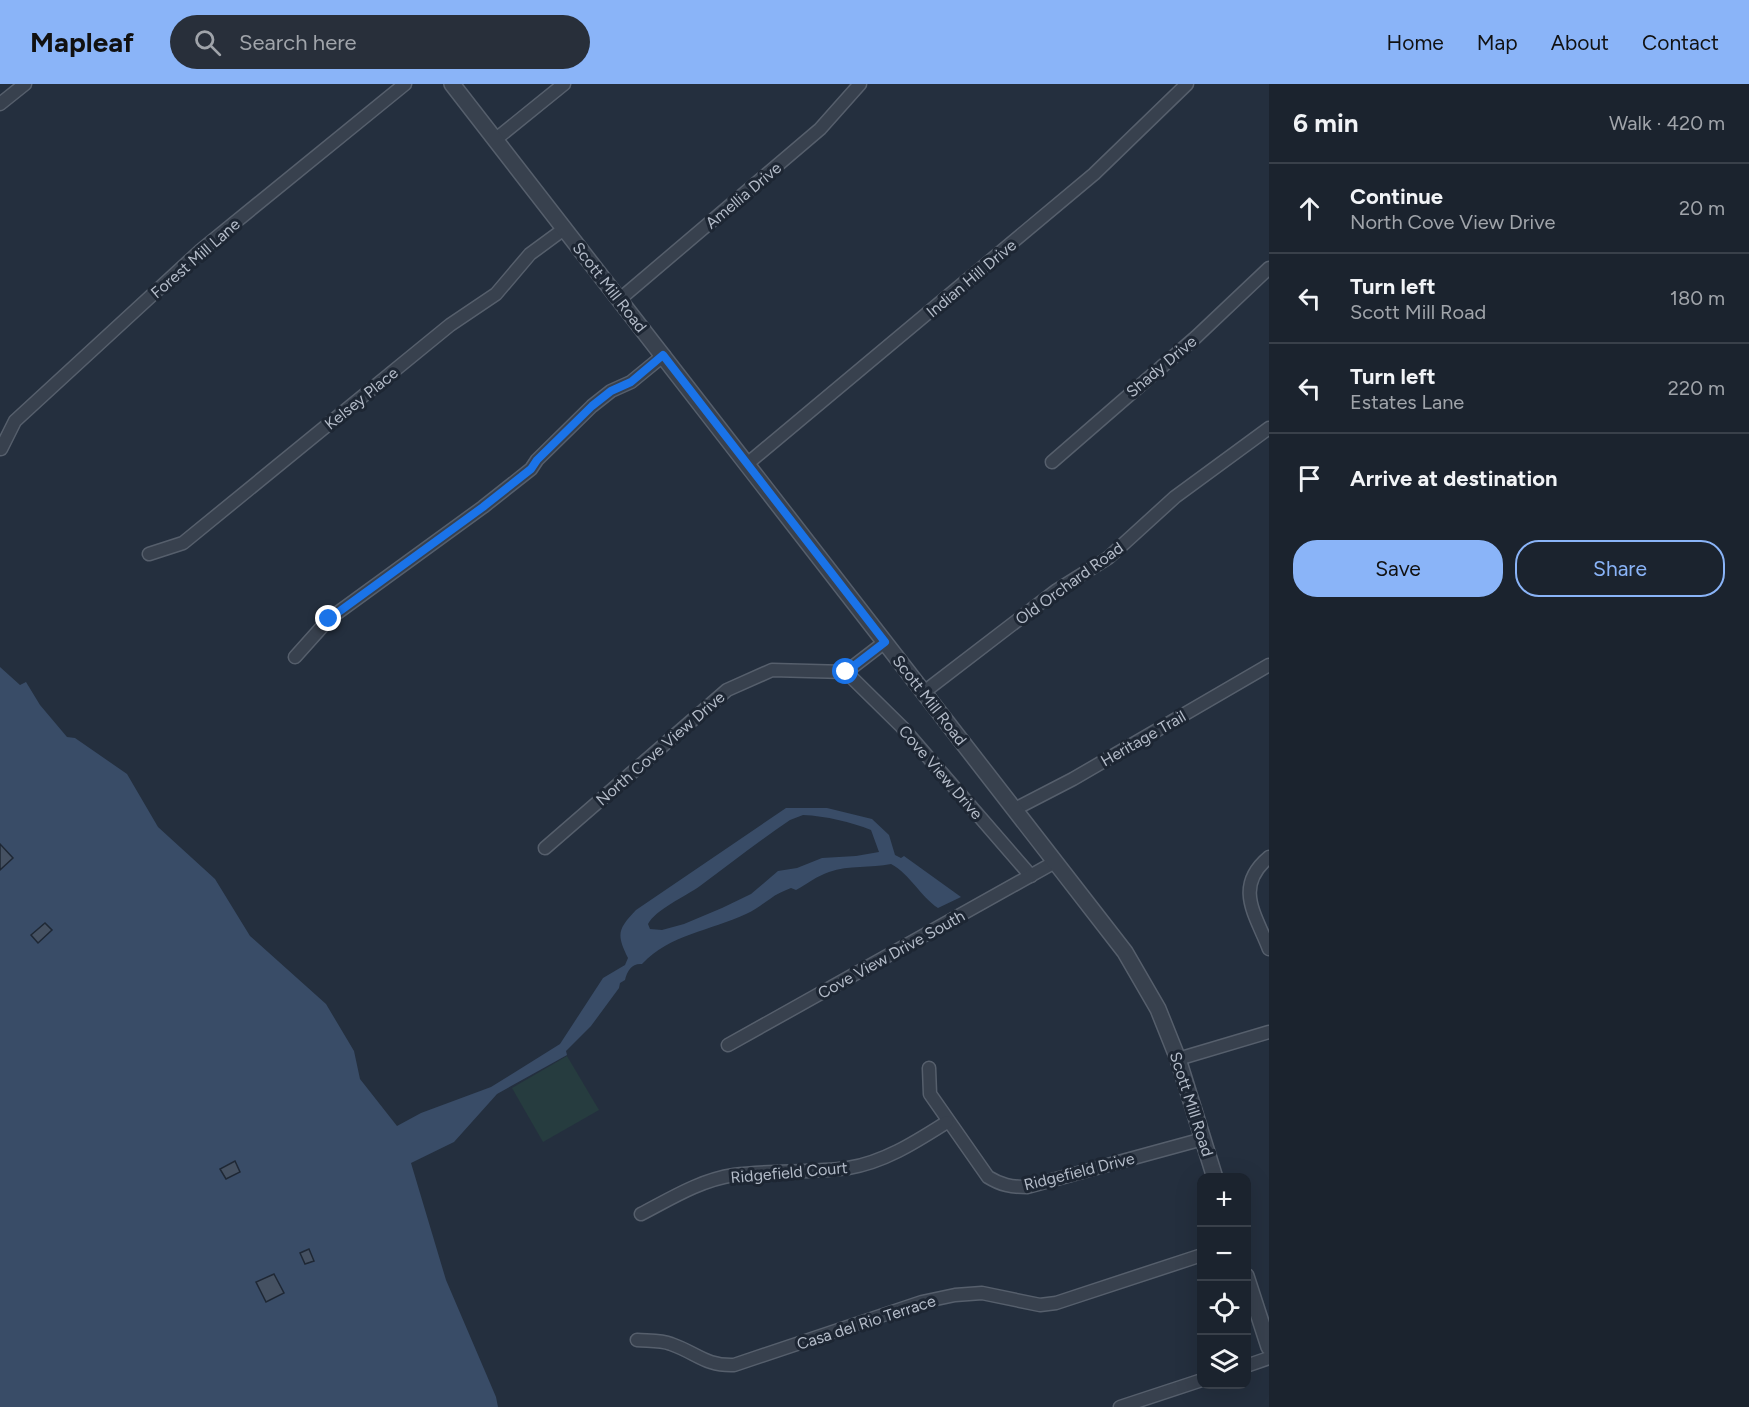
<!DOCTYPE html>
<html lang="en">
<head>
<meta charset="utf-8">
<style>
	:root { --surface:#1b232e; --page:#282f3a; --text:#f1f3f6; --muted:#a0a4aa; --line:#39404a; --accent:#8ab4f8 }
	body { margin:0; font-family:Figtree,sans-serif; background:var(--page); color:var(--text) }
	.controls { position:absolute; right:18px; bottom:18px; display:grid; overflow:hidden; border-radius:12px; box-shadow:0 6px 24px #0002 }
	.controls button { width:54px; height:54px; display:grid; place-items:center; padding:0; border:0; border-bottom:2px solid var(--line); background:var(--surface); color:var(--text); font:30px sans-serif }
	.stop { position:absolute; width:18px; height:18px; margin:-14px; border:4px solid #1a73e8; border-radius:50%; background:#fff }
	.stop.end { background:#1a73e8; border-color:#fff; box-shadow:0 2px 6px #0008 }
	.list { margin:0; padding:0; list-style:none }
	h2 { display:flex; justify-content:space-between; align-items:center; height:78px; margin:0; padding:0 24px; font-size:26px }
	h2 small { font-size:20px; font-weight:400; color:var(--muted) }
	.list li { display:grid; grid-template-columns:39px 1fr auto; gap:18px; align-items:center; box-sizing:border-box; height:90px; padding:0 24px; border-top:2px solid var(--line) }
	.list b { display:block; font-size:22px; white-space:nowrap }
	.list p { margin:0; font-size:20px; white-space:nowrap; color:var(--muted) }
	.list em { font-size:20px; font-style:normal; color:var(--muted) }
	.actions { display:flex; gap:12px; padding:18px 24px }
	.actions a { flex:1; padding:14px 0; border:2px solid var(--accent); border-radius:24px; text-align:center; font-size:21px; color:var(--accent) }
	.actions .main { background:var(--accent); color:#111 }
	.icon { flex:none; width:33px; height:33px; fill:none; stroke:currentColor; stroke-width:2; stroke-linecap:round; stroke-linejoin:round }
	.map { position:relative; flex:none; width:1269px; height:1323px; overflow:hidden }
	header { display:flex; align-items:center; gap:36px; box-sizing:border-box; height:84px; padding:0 30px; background:var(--accent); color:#111 }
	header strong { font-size:28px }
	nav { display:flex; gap:33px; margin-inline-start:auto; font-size:21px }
	.search { width:420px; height:54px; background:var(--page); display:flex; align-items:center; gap:15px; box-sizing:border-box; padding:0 21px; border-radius:33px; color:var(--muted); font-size:22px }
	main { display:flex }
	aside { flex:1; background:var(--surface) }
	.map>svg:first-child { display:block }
	.green { fill:#263c3f }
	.water { fill:#394c67; fill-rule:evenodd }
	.building { fill:#455162; stroke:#1f2835; stroke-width:1.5 }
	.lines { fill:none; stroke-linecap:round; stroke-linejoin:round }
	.minor-casing { stroke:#565f6c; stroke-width:15 }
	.tertiary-casing { stroke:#565f6c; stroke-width:18 }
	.minor { stroke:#38414e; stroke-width:12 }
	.tertiary { stroke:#38414e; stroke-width:15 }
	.route { stroke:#1a73e8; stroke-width:8 }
	.labels { text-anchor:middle; stroke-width:6; stroke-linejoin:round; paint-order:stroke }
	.street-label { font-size:16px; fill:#b4bcc9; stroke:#1d2633 }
</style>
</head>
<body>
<header>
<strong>Mapleaf</strong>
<div class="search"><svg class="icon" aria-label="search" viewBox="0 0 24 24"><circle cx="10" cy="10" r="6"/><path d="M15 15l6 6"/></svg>Search here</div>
<nav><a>Home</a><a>Map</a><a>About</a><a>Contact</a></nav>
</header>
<main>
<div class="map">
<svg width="1269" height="1323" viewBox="0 0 1269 1323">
	<rect width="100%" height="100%" fill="#242f3e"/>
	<!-- green -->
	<polygon class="green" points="567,972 599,1026 543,1058 512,1004"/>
	<!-- water -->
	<path class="water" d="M 0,583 L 20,601 L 26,598 L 40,621 L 67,653 L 75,654 L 127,690 L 158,743 L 215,795 L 250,852 L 326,920 L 354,967 L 360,995 L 397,1042 L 421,1029 L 491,1003 L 560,960 L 603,894 L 625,881 L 628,874 C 616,850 618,845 636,826 L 786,724 L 827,724 L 872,735 L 889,751 L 895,771 L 901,774 L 904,772 L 961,813 L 938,824 C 920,812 910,790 891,780 C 871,784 849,781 829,788 C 817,792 807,800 796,806 L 791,804 C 784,807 776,810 770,815 C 762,820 756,826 746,830 C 710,847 670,850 642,880 C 632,879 627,887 625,896 L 620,899 L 619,904 L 591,942 L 566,967 L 567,971 L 497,1010 L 454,1058 L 411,1079 L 446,1196 L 496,1313 L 498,1323 L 0,1323 ZM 803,731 C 826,732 851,738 871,746 L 879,768 L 856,772 L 822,774 L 797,784 L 778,787 L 751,810 L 722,824 L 684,840 L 662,846 L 650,845 L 648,840 C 655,826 686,812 700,802 C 730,780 759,757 790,736 Z"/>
	<!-- building -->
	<g class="building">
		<polygon points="0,760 13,774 0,786"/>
		<polygon points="45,839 52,846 38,859 31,851"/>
		<polygon points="235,1077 240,1088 226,1095 220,1085"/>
		<polygon points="309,1165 314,1177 305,1180 300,1169"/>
		<polygon points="274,1190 284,1209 266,1218 256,1198"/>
	</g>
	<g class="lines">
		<!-- minor casing -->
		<g class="minor-casing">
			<g id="minor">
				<polyline points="0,20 25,0"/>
				<polyline points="496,55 564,0"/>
				<polyline points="620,215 820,45 860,0"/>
				<polyline points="1,365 15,337 201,166 405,0"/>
				<polyline points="1052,378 1196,253 1269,184"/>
				<polyline points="747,380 1094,90 1187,0"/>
				<polyline points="149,470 183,459 450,241 496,210 530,170 564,145"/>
				<polyline points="295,573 329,535 483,423 531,385 537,376 592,322 611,307 631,298 664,271"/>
				<polyline points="846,588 902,643 1031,792"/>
				<polyline points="924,608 1057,506 1108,474 1175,413 1269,344"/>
				<polyline points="1015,725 1073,695 1269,581"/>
				<polyline points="545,764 727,606 772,586 846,588 885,558"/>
				<path d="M 1269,773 C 1233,803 1256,831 1269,865"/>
				<polyline points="728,961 1055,778"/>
				<polyline points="1178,975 1269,948"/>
				<path d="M 929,984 L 930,1010 L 988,1093 C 1001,1101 1011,1103 1027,1103 L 1203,1055"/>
				<path d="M 641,1130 C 670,1115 700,1096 734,1091 C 771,1086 810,1089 848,1084 C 885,1078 917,1057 947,1038"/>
				<path d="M 637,1256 C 648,1257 661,1256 671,1260 C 697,1269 705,1282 734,1281 L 922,1218 L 955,1211 L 982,1209 L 1040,1221 L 1056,1219 L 1202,1171"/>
				<polyline points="1246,1282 1269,1274"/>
				<polyline points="1120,1323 1202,1296"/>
			</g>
		</g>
		<!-- tertiary casing -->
		<g class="tertiary-casing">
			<g id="tertiary">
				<polyline points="452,0 1125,868 1158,925 1178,975 1215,1094"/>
				<polyline points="1246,1192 1269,1263"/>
			</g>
		</g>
		<!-- minor -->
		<use href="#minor" class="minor"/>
		<!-- tertiary -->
		<use href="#tertiary" class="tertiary"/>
	</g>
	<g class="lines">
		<!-- route -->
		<polyline class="route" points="329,535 483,423 531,385 537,376 592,322 611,307 631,298 663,271 885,558 846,588"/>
	</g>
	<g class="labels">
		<!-- street labels -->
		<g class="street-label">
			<text transform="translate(743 111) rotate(-40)" y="6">Amellia Drive</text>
			<text transform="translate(195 174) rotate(-41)" y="6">Forest Mill Lane</text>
			<text transform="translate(971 194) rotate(-40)" y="6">Indian Hill Drive</text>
			<text transform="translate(610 203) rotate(52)" y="6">Scott Mill Road</text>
			<text transform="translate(1161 282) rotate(-40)" y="6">Shady Drive</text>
			<text transform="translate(361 314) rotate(-39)" y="6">Kelsey Place</text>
			<text transform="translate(1069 499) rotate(-36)" y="6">Old Orchard Road</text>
			<text transform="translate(930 616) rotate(52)" y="6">Scott Mill Road</text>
			<text transform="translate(1143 654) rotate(-30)" y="6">Heritage Trail</text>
			<text transform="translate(660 664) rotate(-41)" y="6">North Cove View Drive</text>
			<text transform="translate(941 688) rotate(49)" y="6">Cove View Drive</text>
			<text transform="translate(891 870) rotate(-29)" y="6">Cove View Drive South</text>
			<text transform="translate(1192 1020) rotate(72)" y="6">Scott Mill Road</text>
			<text transform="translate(1079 1087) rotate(-14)" y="6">Ridgefield Drive</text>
			<text transform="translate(789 1088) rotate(-5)" y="6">Ridgefield Court</text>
			<text transform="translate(866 1238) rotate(-18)" y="6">Casa del Rio Terrace</text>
		</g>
	</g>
</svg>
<div class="controls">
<button>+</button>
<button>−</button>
<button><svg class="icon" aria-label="locate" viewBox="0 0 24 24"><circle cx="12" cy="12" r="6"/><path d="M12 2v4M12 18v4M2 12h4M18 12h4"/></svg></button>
<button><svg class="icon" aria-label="layers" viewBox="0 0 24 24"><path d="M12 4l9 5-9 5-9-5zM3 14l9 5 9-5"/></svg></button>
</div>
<div class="stop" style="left:846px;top:588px"></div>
<div class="stop end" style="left:329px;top:535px"></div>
</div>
<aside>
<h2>6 min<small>Walk · 420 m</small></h2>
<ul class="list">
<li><svg class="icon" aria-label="ahead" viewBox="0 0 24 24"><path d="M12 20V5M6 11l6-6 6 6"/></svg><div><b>Continue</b><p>North Cove View Drive</p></div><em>20 m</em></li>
<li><svg class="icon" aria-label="left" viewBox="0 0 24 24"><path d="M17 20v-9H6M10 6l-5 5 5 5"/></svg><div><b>Turn left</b><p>Scott Mill Road</p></div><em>180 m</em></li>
<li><svg class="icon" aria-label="left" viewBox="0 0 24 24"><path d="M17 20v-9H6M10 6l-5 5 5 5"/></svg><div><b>Turn left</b><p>Estates Lane</p></div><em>220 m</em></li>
<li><svg class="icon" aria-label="arrive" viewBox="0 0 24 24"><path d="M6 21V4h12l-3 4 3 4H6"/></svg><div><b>Arrive at destination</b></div></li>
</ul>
<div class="actions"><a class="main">Save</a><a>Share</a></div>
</aside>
</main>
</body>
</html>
